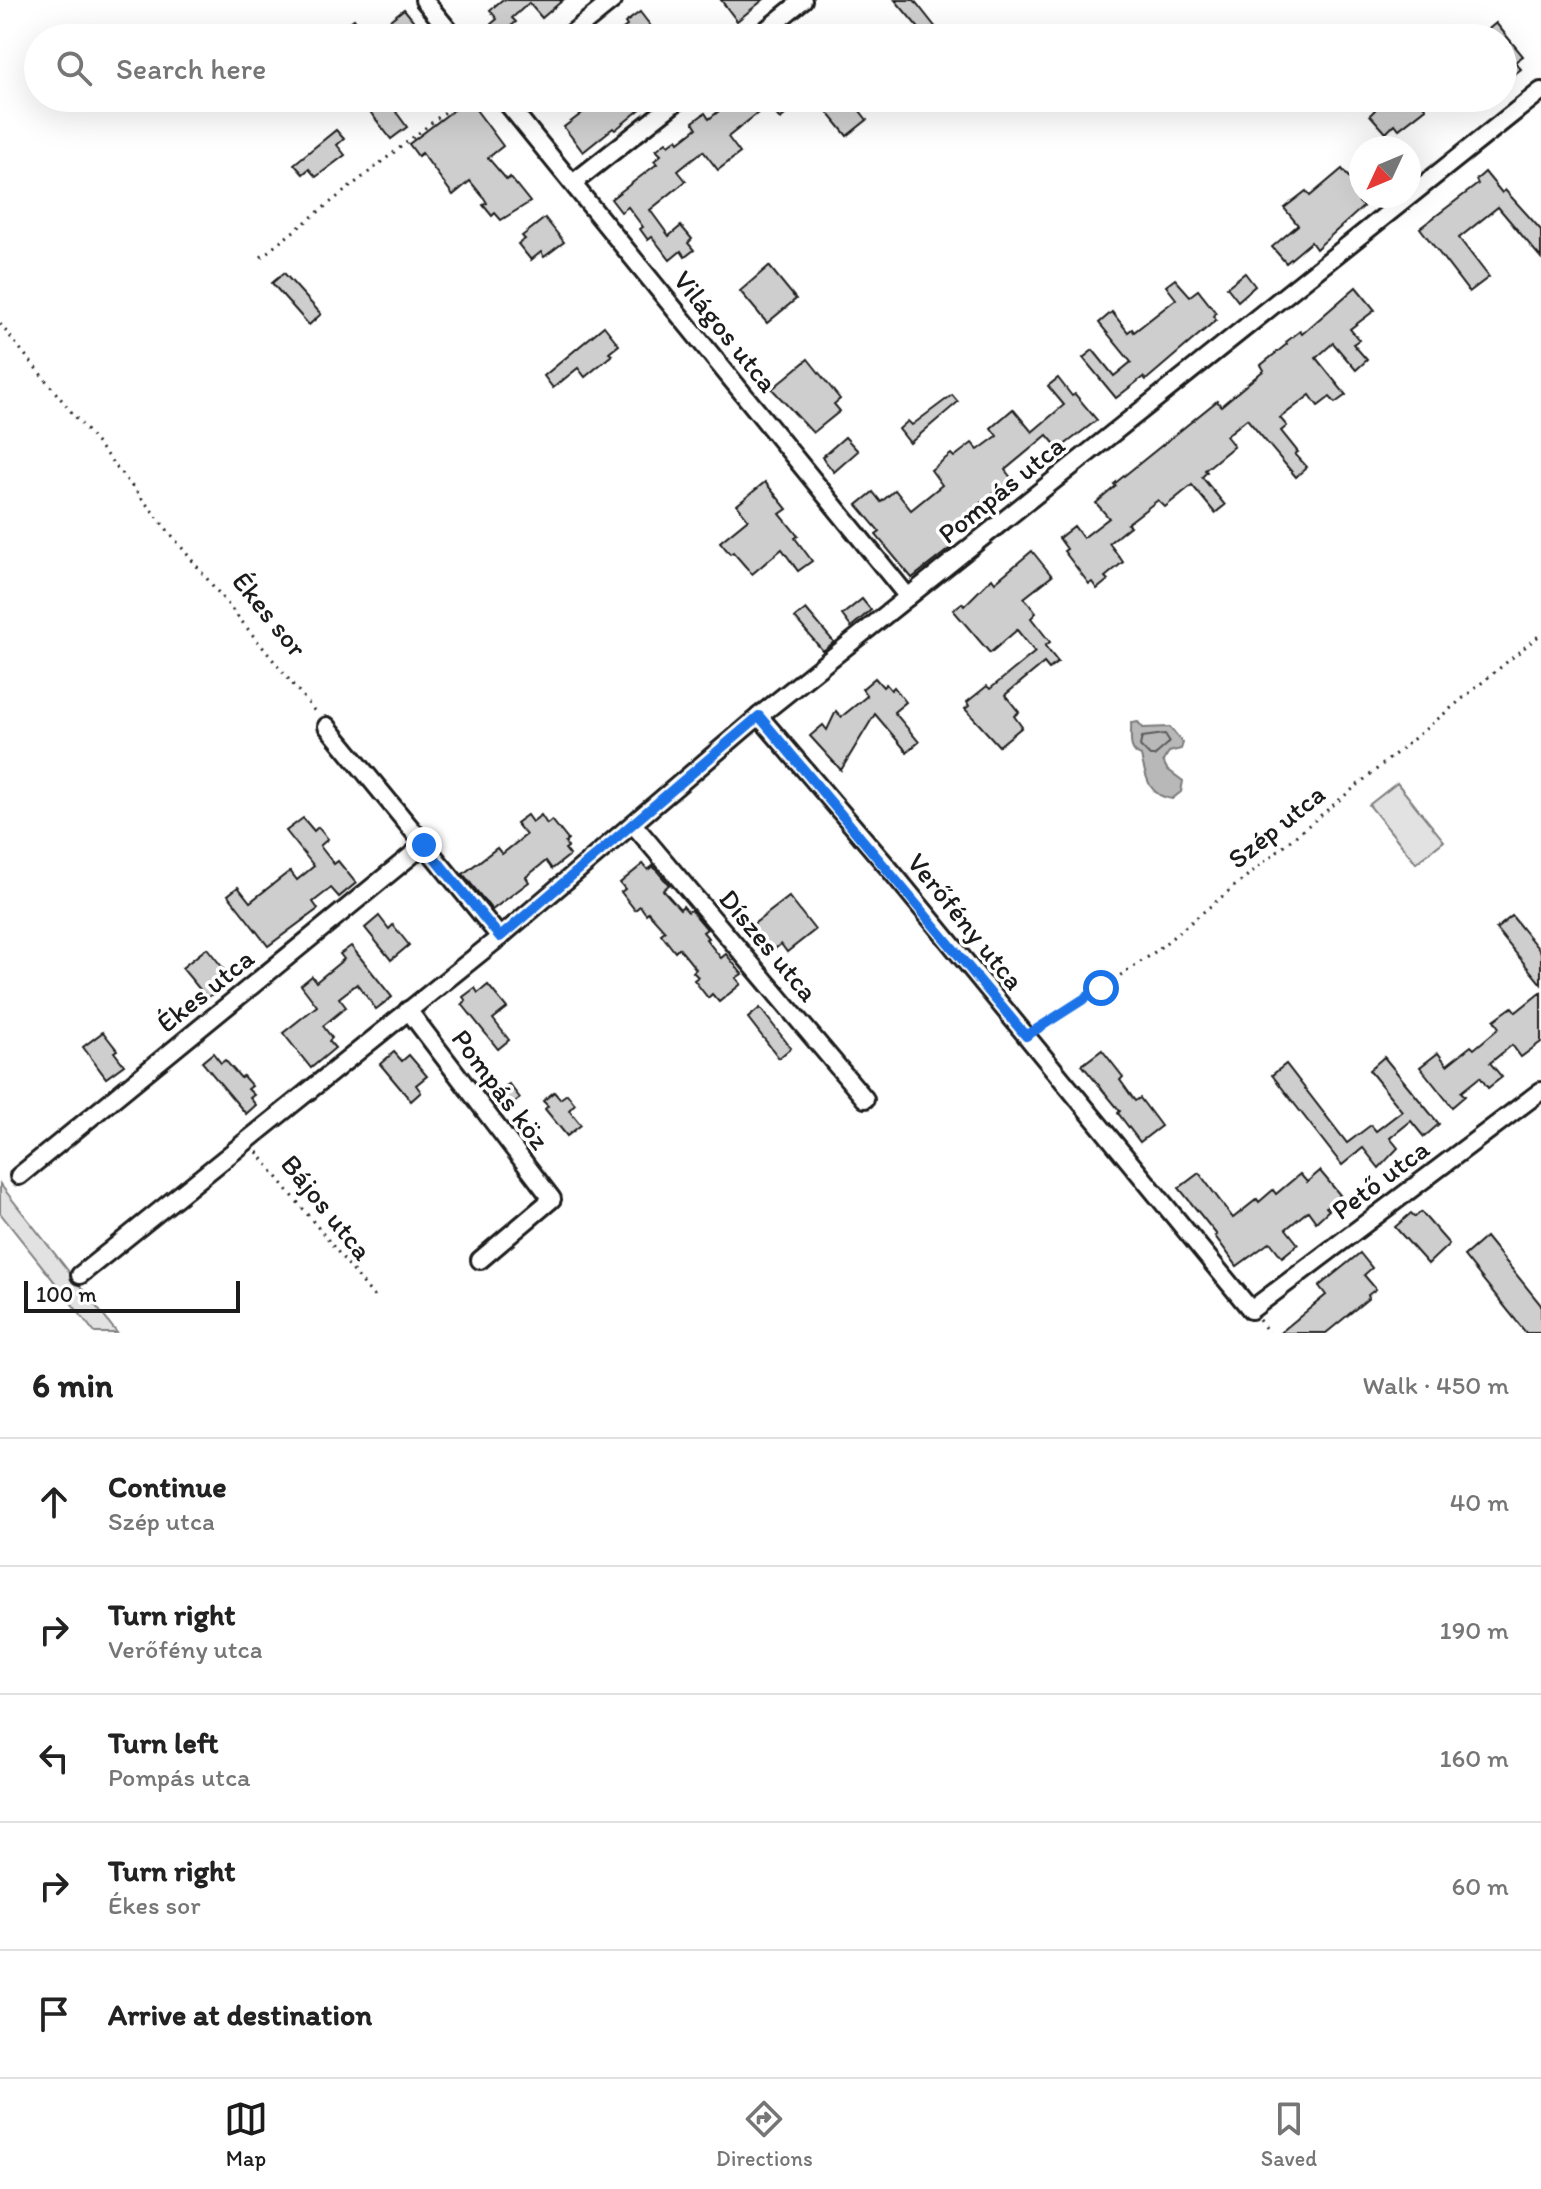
<!DOCTYPE html>
<html lang="en">
<head>
<meta charset="utf-8">
<style>
	:root { --surface:#fff; --page:#f2f2f2; --text:#222; --muted:#767676; --line:#e0e0e0; --accent:#1c1c1c }
	body { margin:0; font-family:Itim,sans-serif; background:var(--page); color:var(--text) }
	.compass { position:absolute; left:1349px; top:136px; width:72px; height:72px; border-radius:50%; background:var(--surface); box-shadow:0 8px 32px #0002; rotate:226deg }
	.scale { position:absolute; left:24px; bottom:20px; width:216px; box-sizing:border-box; padding-left:8px; border:4px solid #1c1c1c; border-top:0; font-size:22px; line-height:28px; white-space:nowrap; color:#1c1c1c; -webkit-text-stroke:6px #fff; paint-order:stroke }
	.stop { position:absolute; width:24px; height:24px; margin:-18px; border:6px solid #1a73e8; border-radius:50%; background:#fff }
	.stop.end { background:#1a73e8; border-color:#fff; box-shadow:0 2px 8px #0008 }
	.list { margin:0; padding:0; list-style:none }
	h2 { display:flex; justify-content:space-between; align-items:center; height:104px; margin:0; padding:0 32px; font-size:34px }
	h2 small { font-size:26px; font-weight:400; color:var(--muted) }
	.list li { display:grid; grid-template-columns:52px 1fr auto; gap:24px; align-items:center; box-sizing:border-box; height:128px; padding:0 32px; border-top:2px solid var(--line) }
	.list b { display:block; font-size:30px; white-space:nowrap }
	.list p { margin:0; font-size:26px; white-space:nowrap; color:var(--muted) }
	.list em { font-size:26px; font-style:normal; color:var(--muted) }
	.icon { flex:none; width:44px; height:44px; fill:none; stroke:currentColor; stroke-width:2; stroke-linecap:round; stroke-linejoin:round }
	.map { position:relative; flex:none; width:1541px; height:1333px; overflow:hidden }
	.search { position:absolute; background:var(--surface); box-shadow:0 8px 32px #0002; left:24px; right:24px; top:24px; height:88px; display:flex; align-items:center; gap:20px; box-sizing:border-box; padding:0 28px; border-radius:44px; color:var(--muted); font-size:30px }
	.sheet { height:744px; background:var(--surface) }
	nav { display:flex; justify-content:space-around; align-items:center; box-sizing:border-box; height:112px; border-top:2px solid var(--line); background:var(--surface); font-size:22px; color:var(--muted) }
	nav a { display:grid; justify-items:center; gap:4px }
	nav .on { color:var(--accent) }
	.map>svg:first-child { display:block }
	.green { fill:#e2e2e2; stroke:#7f7f7f; stroke-width:2 }
	.water { fill:#b8b8b8; stroke:#7a7a7a; stroke-width:2 }
	.lines { fill:none; stroke-linecap:round; stroke-linejoin:round }
	.shore { stroke:#5a5a5a; stroke-width:2 }
	.building { fill:#cecece; stroke:#1c1c1c; stroke-width:2 }
	.minor-casing { stroke:#1c1c1c; stroke-width:22 }
	.path { stroke:#1c1c1c; stroke-width:3; stroke-dasharray:2 6; stroke-linecap:butt }
	.minor { stroke:#fff; stroke-width:16 }
	.route { stroke:#1a73e8; stroke-width:10 }
	.labels { text-anchor:middle; stroke-width:7; stroke-linejoin:round; paint-order:stroke }
	.street-label { font-size:28px; fill:#1c1c1c; stroke:#fff }
</style>
</head>
<body>
<div class="map">
<svg width="1541" height="1333" viewBox="0 0 1541 1333">
	<rect width="100%" height="100%" fill="#fff"/>
	<filter id="ink" filterUnits="userSpaceOnUse"><feTurbulence type="fractalNoise" baseFrequency=".0125" numOctaves="2"/><feDisplacementMap in="SourceGraphic" scale="16" xChannelSelector="R" yChannelSelector="G"/><feConvolveMatrix kernelMatrix="1 2 1 2 8 2 1 2 1" color-interpolation-filters="sRGB"/></filter>
	<g filter="url(#ink)">
		<!-- green -->
		<g class="green">
			<polygon points="1397,783 1444,841 1416,863 1369,805"/>
			<polygon points="0,1184 117,1333 95,1333 0,1213"/>
		</g>
		<!-- water -->
		<path class="water" d="M 1138,722 L 1143,728 L 1170,727 L 1183,743 L 1181,749 L 1169,752 L 1163,761 L 1167,769 L 1183,781 L 1181,792 L 1172,799 C 1148,796 1146,776 1141,756 C 1127,751 1132,736 1131,723 Z"/>
		<g class="lines">
			<!-- shore -->
			<polygon class="shore" points="1165,734 1170,742 1154,756 1150,756 1140,746 1142,737"/>
		</g>
		<!-- building -->
		<g class="building">
			<polygon points="502,0 563,0 542,18 529,3 512,18 516,22 505,31 511,38 491,38 484,30 497,19 490,10"/>
			<polygon points="721,0 763,0 737,21"/>
			<polygon points="895,0 914,0 944,38 927,38"/>
			<polygon points="404,9 417,25 400,38 329,38 354,19 359,26 363,23 372,34"/>
			<polygon points="640,12 660,38 625,38 620,31 627,26 625,23"/>
			<polygon points="1496,23 1523,56 1515,62 1521,69 1512,76 1507,69 1503,72 1503,38 1478,38"/>
			<polygon points="372,98 414,98 396,112 407,127 391,139 364,104"/>
			<polygon points="602,98 654,98 615,130 613,128 583,152 564,127"/>
			<polygon points="735,98 805,98 780,119 768,105 728,137 740,153 718,170 703,151 678,171 686,181 650,210 669,236 681,226 692,239 688,243 694,250 685,257 681,251 670,260 652,237 648,240 640,229 643,227 628,207 621,212 611,199 657,164 654,161 661,155 656,150 666,142 669,145 677,139 679,142 697,128 693,122 705,113 709,119"/>
			<polygon points="816,98 837,98 845,108 853,102 867,120 847,136"/>
			<polygon points="1364,98 1417,98 1426,108 1399,129 1395,124 1386,133 1370,115 1375,110"/>
			<polygon points="468,99 503,146 488,158 507,180 510,177 530,202 501,220 495,213 492,216 483,205 487,203 484,198 470,181 453,195 422,153 418,156 409,144"/>
			<polygon points="336,130 344,139 337,145 345,155 316,177 309,169 303,174 294,164"/>
			<polygon points="1342,169 1361,192 1361,196 1366,197 1359,202 1363,207 1316,249 1311,242 1286,263 1272,247 1298,225 1284,208 1306,191 1310,196"/>
			<polygon points="1485,172 1502,193 1505,190 1541,230 1541,258 1498,207 1459,238 1489,277 1469,292 1420,228 1478,184 1476,180"/>
			<polygon points="545,218 564,242 544,257 541,252 531,260 518,244 525,239 522,236"/>
			<polygon points="769,266 796,299 767,323 740,291"/>
			<polygon points="284,273 321,314 309,325 272,283"/>
			<polygon points="1245,273 1255,286 1238,301 1227,287"/>
			<polygon points="1175,279 1190,296 1198,290 1216,313 1213,316 1216,320 1146,380 1143,377 1116,398 1083,358 1093,350 1114,376 1131,362 1099,323 1112,312 1128,332 1132,329 1134,332 1176,299 1166,286"/>
			<polygon points="1356,287 1375,310 1350,329 1359,340 1353,344 1367,360 1356,370 1333,343 1316,358 1346,395 1335,403 1330,397 1318,406 1310,395 1280,418 1287,426 1281,431 1298,452 1295,454 1307,467 1296,477 1247,419 1226,436 1234,446 1205,470 1207,472 1202,477 1225,505 1215,513 1192,485 1165,507 1158,500 1127,524 1130,526 1109,543 1123,562 1105,577 1108,580 1097,589 1092,582 1089,584 1064,551 1067,549 1059,538 1074,526 1083,538 1109,518 1096,503 1116,486 1114,484 1217,401 1221,406 1264,370 1261,365 1287,344 1286,342 1300,331 1302,334"/>
			<polygon points="604,326 619,345 609,353 612,355 585,377 578,368 553,388 544,376"/>
			<polygon points="808,359 840,399 834,404 840,411 813,433 772,389"/>
			<polygon points="1058,378 1072,396 1075,394 1097,420 1059,449 1047,435 1005,470 1012,479 1008,482 1012,487 996,500 992,494 953,525 955,526 944,535 953,546 912,578 876,535 880,532 857,505 873,492 881,502 895,490 911,510 942,485 931,470 951,454 954,457 972,443 978,450 997,436 991,428 1013,409 1032,432 1064,405 1048,386"/>
			<polygon points="952,395 958,402 910,443 899,429 908,421 912,425"/>
			<polygon points="845,437 858,451 834,472 822,457"/>
			<polygon points="765,482 787,509 780,514 798,536 795,538 812,561 798,571 782,549 752,574 733,552 730,554 720,542 748,519 737,505"/>
			<polygon points="1032,551 1052,576 1024,598 1036,613 1031,618 1050,642 1045,646 1058,662 1049,669 1044,663 1005,695 1019,712 1014,716 1022,727 999,746 965,709 969,706 967,702 987,686 990,689 1035,652 1017,630 990,653 953,610 962,603 964,606 992,578 995,582"/>
			<polygon points="862,599 871,610 851,627 842,615"/>
			<polygon points="806,609 834,642 823,651 795,618"/>
			<polygon points="875,678 883,687 886,684 891,690 894,687 906,702 894,712 919,742 907,752 875,714 841,770 810,736 823,725 827,730 836,711 841,717 867,696 862,689"/>
			<polygon points="527,815 532,822 541,815 547,824 552,820 568,840 565,843 568,847 565,849 570,855 552,869 546,861 526,877 529,882 492,910 463,874 497,848 502,854 526,835 516,823"/>
			<polygon points="303,818 314,831 318,827 328,839 320,846 334,864 338,861 356,883 339,897 331,888 313,902 318,909 268,946 228,895 238,887 250,902 290,871 297,880 314,866 286,831"/>
			<polygon points="643,864 648,870 653,866 669,885 663,890 680,909 683,906 688,912 691,910 707,929 703,932 708,938 706,939 721,958 726,954 742,974 736,978 741,984 719,1002 712,994 708,998 694,980 698,977 693,972 696,969 679,948 675,952 661,934 665,931 648,912 646,914 640,906 635,910 621,892 625,889 620,883"/>
			<polygon points="789,897 815,930 787,952 781,944 771,952 751,926"/>
			<polygon points="379,916 389,929 393,925 409,945 391,960 365,928"/>
			<polygon points="1512,916 1541,952 1541,984 1496,929"/>
			<polygon points="351,946 392,997 376,1009 357,984 339,998 346,1007 323,1026 332,1038 329,1041 335,1048 311,1068 283,1033 317,1006 301,985 312,976 316,982 344,959 340,954"/>
			<polygon points="207,948 227,973 219,979 224,985 207,998 182,968"/>
			<polygon points="488,985 507,1008 493,1019 509,1040 498,1049 462,1004 466,1001 463,997 475,988 478,993"/>
			<polygon points="1541,992 1541,1042 1521,1057 1512,1045 1490,1063 1502,1077 1488,1088 1480,1077 1461,1092 1465,1096 1452,1107 1420,1067 1438,1053 1447,1065 1471,1046 1474,1049 1499,1028 1494,1020 1512,1007 1516,1012"/>
			<polygon points="760,1008 791,1048 779,1058 748,1018"/>
			<polygon points="103,1032 117,1050 114,1052 124,1065 106,1078 83,1047"/>
			<polygon points="1102,1050 1123,1077 1120,1080 1135,1101 1140,1098 1161,1126 1140,1142 1118,1113 1120,1111 1082,1065"/>
			<polygon points="394,1052 402,1061 409,1055 427,1076 416,1085 421,1092 411,1101 380,1064"/>
			<polygon points="213,1053 221,1063 225,1060 241,1078 243,1076 252,1086 248,1089 254,1095 250,1098 256,1105 246,1114 202,1062"/>
			<polygon points="1384,1057 1439,1124 1424,1137 1411,1121 1390,1138 1398,1148 1379,1168 1363,1148 1342,1165 1272,1075 1286,1064 1347,1143 1371,1125 1376,1131 1402,1111 1369,1070"/>
			<polygon points="509,1084 520,1098 503,1111 492,1097"/>
			<polygon points="554,1092 560,1099 567,1094 575,1104 569,1110 581,1125 567,1136 545,1109 548,1106 543,1101"/>
			<polygon points="1320,1171 1340,1195 1326,1207 1329,1210 1316,1222 1308,1211 1286,1229 1298,1244 1282,1257 1270,1242 1237,1266 1215,1236 1217,1235 1179,1188 1199,1173 1233,1218 1257,1199 1259,1202 1273,1190 1276,1194 1300,1174 1307,1182"/>
			<polygon points="1421,1212 1449,1244 1428,1264 1395,1227 1411,1213 1415,1217"/>
			<polygon points="1486,1237 1541,1305 1541,1333 1526,1333 1464,1256"/>
			<polygon points="1360,1253 1372,1268 1364,1275 1376,1289 1368,1295 1369,1298 1326,1333 1280,1333 1326,1295 1319,1286"/>
		</g>
		<g class="lines">
			<!-- minor casing -->
			<g class="minor-casing">
				<g id="minor">
					<polyline points="424,0 455,38"/>
					<polyline points="566,38 613,0"/>
					<polyline points="756,38 803,0"/>
					<polyline points="503,98 908,597"/>
					<polyline points="573,183 681,98"/>
					<polyline points="759,716 892,872 1251,1310 1541,1091"/>
					<polyline points="327,726 500,937"/>
					<polyline points="633,824 865,1099"/>
					<polyline points="408,1010 552,1199 480,1260"/>
					<polyline points="19,1176 424,845"/>
					<polyline points="80,1275 500,937 759,716 1541,91"/>
				</g>
			</g>
			<!-- path -->
			<g class="path">
				<polyline points="261,257 463,98"/>
				<polyline points="0,324 317,714"/>
				<polyline points="1040,1028 1151,955 1541,634"/>
				<polyline points="257,1152 375,1298"/>
				<polyline points="1259,1320 1269,1333"/>
			</g>
			<!-- minor -->
			<use href="#minor" class="minor"/>
		</g>
	</g>
	<g class="lines" filter="url(#ink)">
		<!-- route -->
		<polyline class="route" points="424,845 500,937 759,716 1026,1036 1101,988"/>
	</g>
	<g class="labels">
		<!-- street labels -->
		<g class="street-label">
			<text transform="translate(726 331) rotate(51)" y="10">Világos utca</text>
			<text transform="translate(1001 489) rotate(-39)" y="10">Pompás utca</text>
			<text transform="translate(270 614) rotate(51)" y="10">Ékes sor</text>
			<text transform="translate(1276 826) rotate(-39)" y="10">Szép utca</text>
			<text transform="translate(966 921) rotate(51)" y="10">Verőfény utca</text>
			<text transform="translate(769 945) rotate(50)" y="10">Díszes utca</text>
			<text transform="translate(205 990) rotate(-39)" y="10">Ékes utca</text>
			<text transform="translate(501 1089) rotate(53)" y="10">Pompás köz</text>
			<text transform="translate(1380 1179) rotate(-37)" y="10">Pető utca</text>
			<text transform="translate(327 1207) rotate(51)" y="10">Bájos utca</text>
		</g>
	</g>
</svg>
<svg class="compass" viewBox="-18 -18 36 36"><path d="M0-13l5 13h-10z" fill="#e53935"/><path d="M0 13l5-13h-10z" fill="#767676"/></svg>
<div class="scale">100 m</div>
<div class="stop" style="left:1101px;top:988px"></div>
<div class="stop end" style="left:424px;top:845px"></div>
<div class="search"><svg class="icon" aria-label="search" viewBox="0 0 24 24"><circle cx="10" cy="10" r="6"/><path d="M15 15l6 6"/></svg>Search here</div>
</div>
<section class="sheet">
<h2>6 min<small>Walk · 450 m</small></h2>
<ul class="list">
<li><svg class="icon" aria-label="ahead" viewBox="0 0 24 24"><path d="M12 20V5M6 11l6-6 6 6"/></svg><div><b>Continue</b><p>Szép utca</p></div><em>40 m</em></li>
<li><svg class="icon" aria-label="right" viewBox="0 0 24 24"><path d="M7 20v-9h11M14 6l5 5-5 5"/></svg><div><b>Turn right</b><p>Verőfény utca</p></div><em>190 m</em></li>
<li><svg class="icon" aria-label="left" viewBox="0 0 24 24"><path d="M17 20v-9H6M10 6l-5 5 5 5"/></svg><div><b>Turn left</b><p>Pompás utca</p></div><em>160 m</em></li>
<li><svg class="icon" aria-label="right" viewBox="0 0 24 24"><path d="M7 20v-9h11M14 6l5 5-5 5"/></svg><div><b>Turn right</b><p>Ékes sor</p></div><em>60 m</em></li>
<li><svg class="icon" aria-label="arrive" viewBox="0 0 24 24"><path d="M6 21V4h12l-3 4 3 4H6"/></svg><div><b>Arrive at destination</b></div></li>
</ul>
</section>
<nav>
<a class="on"><svg class="icon" aria-label="map" viewBox="0 0 24 24"><path d="M3 6l6-2 6 2 6-2v14l-6 2-6-2-6 2zM9 4v14M15 6v14"/></svg>Map</a>
<a><svg class="icon" aria-label="directions" viewBox="0 0 24 24"><path d="M12 3l9 9-9 9-9-9zM9 14v-3h6M13 9l2 2-2 2"/></svg>Directions</a>
<a><svg class="icon" aria-label="saved" viewBox="0 0 24 24"><path d="M7 4h10v16l-5-4-5 4z"/></svg>Saved</a>
</nav>
</body>
</html>
